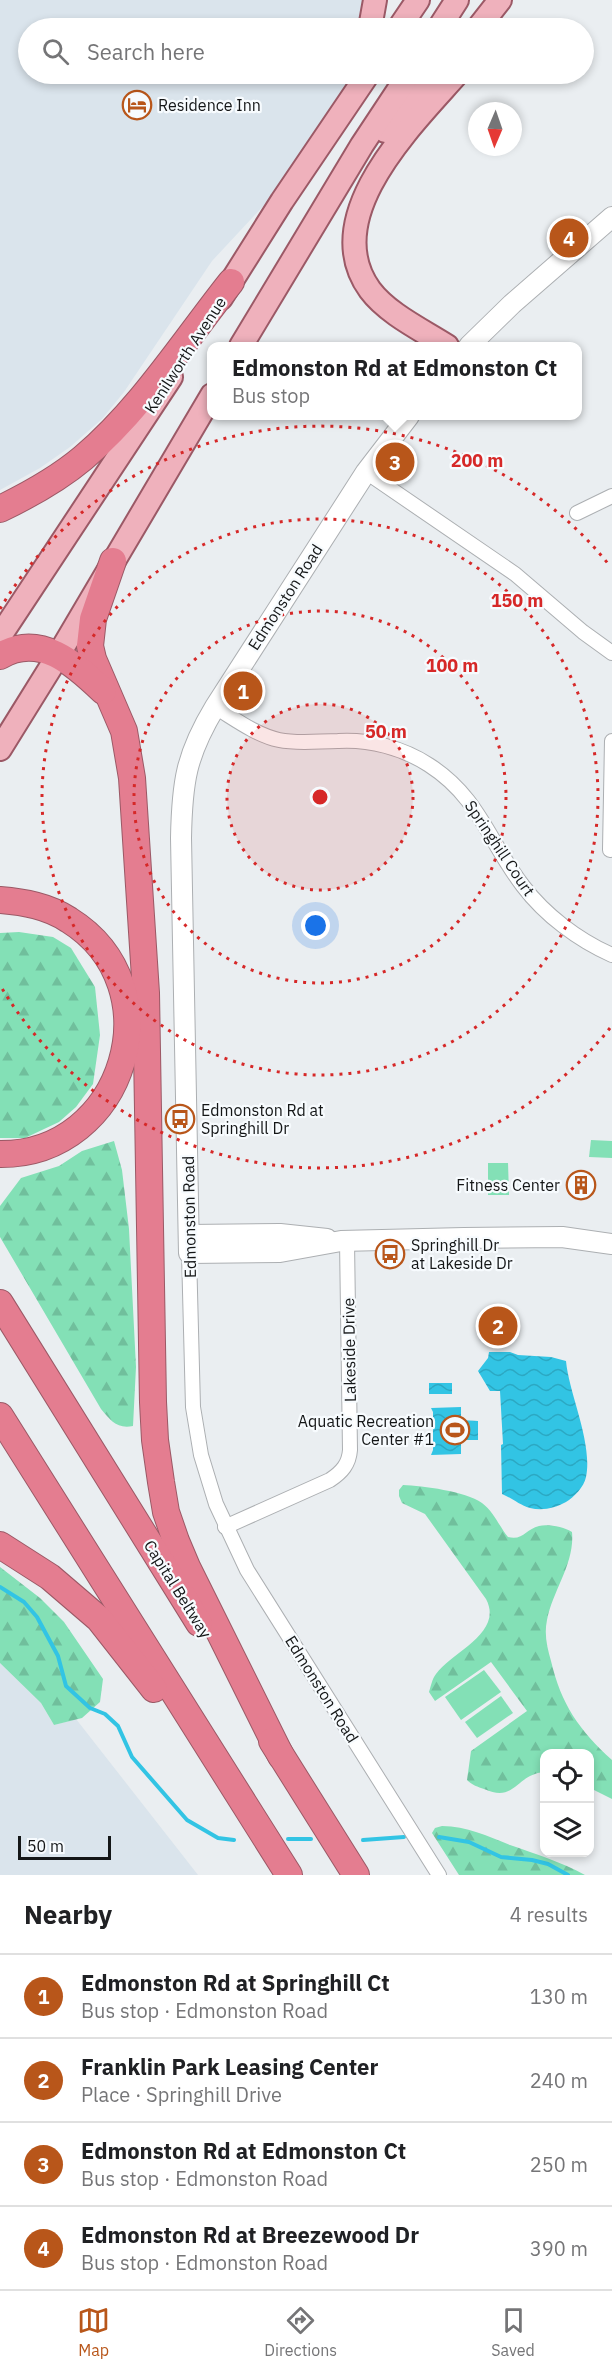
<!DOCTYPE html>
<html lang="en">
<head>
<meta charset="utf-8">
<style>
	:root { --surface:#fff; --page:#f6f6f6; --text:#202124; --muted:#757577; --line:#e0e0e0; --accent:#b8561a }
	body { margin:0; font-family:"IBM Plex Sans",sans-serif; background:var(--page); color:var(--text) }
	.controls { position:absolute; right:18px; bottom:18px; display:grid; overflow:hidden; border-radius:12px; box-shadow:0 3px 9px #0003 }
	.controls button { width:54px; height:54px; display:grid; place-items:center; padding:0; border:0; border-bottom:2px solid var(--line); background:var(--surface); color:var(--text); font:30px sans-serif }
	.compass { position:absolute; left:468px; top:102px; width:54px; height:54px; border-radius:50%; background:var(--surface); box-shadow:0 3px 9px #0003; rotate:182deg }
	.scale { position:absolute; left:18px; bottom:15px; width:93px; box-sizing:border-box; padding-left:6px; border:3px solid #141617; border-top:0; font-size:16px; line-height:21px; white-space:nowrap; color:#141617; -webkit-text-stroke:4px #f7fbfe; paint-order:stroke }
	.you { position:absolute; left:316px; top:926px; width:21px; height:21px; margin:-15px; border:4px solid #fff; border-radius:50%; background:#1a73e8; box-shadow:0 0 0 9px #1a73e833 }
	.badge { display:grid; place-items:center; width:39px; height:39px; border-radius:50%; background:var(--accent); color:#fff; font-size:20px; font-weight:700 }
	.pin { position:absolute; translate:-50% -50%; border:3px solid #fff; box-shadow:0 2px 6px #0006 }
	.popup { position:absolute; left:207px; top:342px; width:375px; height:78px; box-sizing:border-box; display:grid; place-content:center; border-radius:12px; background:var(--surface); filter:drop-shadow(0 2px 4px #0005); font-size:20px; white-space:nowrap; color:var(--muted) }
	.popup b { font-size:22px; color:var(--text) }
	.popup::after { content:''; position:absolute; left:50%; top:100%; margin-left:-12px; border:12px solid transparent; border-top-color:var(--surface) }
	.list { margin:0; padding:0; list-style:none }
	h2 { display:flex; justify-content:space-between; align-items:center; height:78px; margin:0; padding:0 24px; font-size:26px }
	h2 small { font-size:20px; font-weight:400; color:var(--muted) }
	.list li { display:grid; grid-template-columns:39px 1fr auto; gap:18px; align-items:center; box-sizing:border-box; height:84px; padding:0 24px; border-top:2px solid var(--line) }
	.list b { display:block; font-size:22px; white-space:nowrap }
	.list p { margin:0; font-size:20px; white-space:nowrap; color:var(--muted) }
	.list em { font-size:20px; font-style:normal; color:var(--muted) }
	.icon { flex:none; width:33px; height:33px; fill:none; stroke:currentColor; stroke-width:2; stroke-linecap:round; stroke-linejoin:round }
	.map { position:relative; flex:none; width:612px; height:1875px; overflow:hidden }
	.search { position:absolute; background:var(--surface); box-shadow:0 3px 9px #0003; left:18px; right:18px; top:18px; height:66px; display:flex; align-items:center; gap:15px; box-sizing:border-box; padding:0 21px; border-radius:33px; color:var(--muted); font-size:22px }
	.sheet { height:414px; background:var(--surface) }
	nav { display:flex; justify-content:space-around; align-items:center; box-sizing:border-box; height:84px; border-top:2px solid var(--line); background:var(--surface); font-size:16px; color:var(--muted) }
	nav a { display:grid; justify-items:center; gap:3px }
	nav .on { color:var(--accent) }
	.map>svg:first-child { display:block }
	.built { fill:#dae4ec }
	.forest { fill:url(#forest-firs) }
	.green { fill:#83e0b6 }
	.water { fill:url(#water-waves) }
	.lines { fill:none; stroke-linecap:round; stroke-linejoin:round }
	.stream { stroke:#32c4e4; stroke-width:4 }
	.street-casing { stroke:#acafb2; stroke-width:16 }
	.secondary-casing { stroke:#acafb2; stroke-width:22 }
	.primary-casing { stroke:#9b5966; stroke-width:26 }
	.highway-casing { stroke:#9b5966; stroke-width:28 }
	.street { stroke:#fff; stroke-width:14 }
	.secondary { stroke:#fff; stroke-width:20 }
	.primary { stroke:#efb1bc; stroke-width:22 }
	.highway { stroke:#e47d90; stroke-width:26 }
	.ring { fill:none; stroke:#d62828; stroke-width:3; stroke-dasharray:3 6 }
	.labels { text-anchor:middle; stroke-width:4.5; stroke-linejoin:round; paint-order:stroke }
	.poi-label { font-size:16px; fill:#141617; stroke:#f7fbfe; text-anchor:start }
	.street-label { font-size:16px; fill:#141617; stroke:#f7fbfe }
	.centre { fill:#d62828; stroke:#f7fbfe; stroke-width:3 }
	.ring-label { font-size:18px; text-anchor:middle; font-weight:bold; fill:#d62828; stroke:#f7fbfe; stroke-width:4.5; stroke-linejoin:round; paint-order:stroke }
</style>
</head>
<body>
<div class="map">
<svg width="612" height="1875" viewBox="0 0 612 1875">
	<defs>
		<pattern id="forest-firs" width="22" height="20" patternUnits="userSpaceOnUse" patternTransform="scale(1.5)"><rect width="22" height="20" fill="#83e0b6"/><path d="M5 1l3.5 6h-7zM16 11l3.5 6h-7z" fill="#70bf9c"/></pattern>
		<pattern id="water-waves" width="16" height="10" patternUnits="userSpaceOnUse" patternTransform="scale(1.5)"><rect width="16" height="10" fill="#32c4e4"/><path d="M0 5q4-4 8 0t8 0" fill="none" stroke="#2ba8c3"/></pattern>
	</defs>
	<rect width="100%" height="100%" fill="#eaeef1"/>
	<!-- built -->
	<g class="built">
		<polygon points="0,0 375,0 370,28 28,28 28,74 351,74 320,145 212,261 124,392 102,419 70,447 40,468 0,490"/>
		<polygon points="0,1663 41,1703 54,1725 76,1719 198,1875 0,1875"/>
	</g>
	<!-- forest -->
	<g class="forest">
		<polygon points="19,932 53,937 71,948 95,987 100,1035 93,1084 76,1107 59,1122 25,1138 0,1138 0,933"/>
		<path d="M 114,1141 L 122,1170 L 129,1229 L 136,1367 L 133,1426 C 117,1429 111,1421 101,1409 L 0,1237 L 0,1206 L 21,1178 L 59,1166 L 82,1151 Z"/>
		<path d="M 403,1485 C 423,1486 465,1491 482,1503 C 494,1512 499,1526 508,1537 C 523,1541 526,1529 539,1526 C 548,1524 564,1527 572,1532 C 575,1563 553,1590 547,1620 C 544,1634 547,1647 551,1661 C 561,1704 579,1730 612,1760 L 612,1799 L 590,1788 L 590,1754 L 544,1754 L 544,1772 C 515,1775 516,1803 484,1789 C 478,1787 472,1785 467,1780 L 471,1751 L 527,1711 L 491,1662 L 435,1701 L 429,1692 C 431,1686 432,1679 436,1674 C 452,1652 504,1633 486,1599 L 425,1514 L 402,1503 L 399,1496 L 399,1490 Z"/>
		<polygon points="0,1567 40,1598 64,1622 103,1679 100,1702 82,1718 54,1725 41,1703 0,1663"/>
		<path d="M 442,1826 C 467,1826 487,1836 510,1845 C 536,1854 561,1862 585,1875 L 459,1875 L 432,1833 L 435,1828 Z"/>
	</g>
	<!-- green -->
	<g class="green">
		<polygon points="591,1140 612,1141 612,1158 589,1157"/>
		<polygon points="488,1163 508,1163 509,1195 488,1195"/>
		<polygon points="484,1670 501,1692 461,1720 445,1697"/>
		<polygon points="501,1696 513,1713 477,1738 465,1722"/>
	</g>
	<!-- water -->
	<g class="water">
		<path d="M 489,1352 L 510,1352 L 518,1355 L 551,1357 L 566,1361 C 569,1394 593,1443 586,1477 C 584,1487 574,1497 566,1502 C 555,1508 543,1511 530,1508 C 519,1505 512,1498 502,1494 L 501,1445 L 503,1444 L 500,1391 L 490,1391 L 478,1371 L 488,1358 Z"/>
		<rect x="429" y="1383" width="23" height="11"/>
		<polygon points="461,1407 461,1420 478,1421 478,1440 461,1440 461,1454 431,1455 433,1450 433,1412 431,1408"/>
	</g>
	<g class="lines">
		<!-- stream -->
		<g class="stream">
			<polyline points="0,1587 24,1602 37,1617 58,1656 66,1686 90,1708 105,1714 118,1726 132,1757 187,1820 218,1838 234,1840"/>
			<polyline points="439,1837 469,1842 501,1857 532,1860 548,1864 568,1875"/>
			<polyline points="288,1839 311,1839"/>
			<polyline points="363,1840 404,1837"/>
		</g>
		<!-- street casing -->
		<g class="street-casing">
			<g id="street">
				<polyline points="366,472 515,574 583,632 612,653"/>
				<polyline points="577,513 612,496"/>
				<path d="M 215,707 C 235,719 256,735 279,740 C 298,744 319,741 338,741 C 369,739 403,748 429,765 C 479,797 489,842 523,886 C 545,915 578,940 612,955"/>
				<polyline points="610,850 612,741"/>
				<polyline points="189,1253 193,1407 201,1455 216,1504 247,1570 439,1875"/>
				<path d="M 225,1527 L 330,1480 C 342,1472 349,1464 350,1450 L 347,1241"/>
			</g>
		</g>
		<!-- secondary casing -->
		<g class="secondary-casing">
			<g id="secondary">
				<polyline points="469,346 512,304 612,217"/>
				<path d="M 409,416 L 366,472 L 215,707 C 186,755 182,782 181,838 L 189,1253 L 280,1252 L 341,1241 L 464,1238 L 562,1237 L 612,1244"/>
				<polyline points="189,1235 280,1234 327,1239"/>
			</g>
		</g>
		<!-- primary casing -->
		<g class="primary-casing">
			<g id="primary">
				<polyline points="370,28 375,0"/>
				<polyline points="399,28 418,0"/>
				<polyline points="439,28 457,0"/>
				<polyline points="478,28 500,0"/>
				<polyline points="385,131 436,76"/>
				<polyline points="221,298 282,201 368,74"/>
				<polyline points="241,346 362,145 409,74"/>
				<path d="M 447,346 C 422,330 388,314 370,290 C 317,217 412,125 457,74"/>
				<polyline points="0,636 171,377"/>
				<polyline points="0,749 59,654 212,395"/>
			</g>
		</g>
		<!-- highway casing -->
		<g class="highway-casing">
			<g id="highway">
				<path d="M 0,509 C 29,495 58,479 83,458 C 141,409 184,341 231,282"/>
				<polyline points="113,561 93,619 90,646 93,659 124,731 132,778 146,993 153,1402 155,1440 161,1482 166,1512 176,1541 187,1567 281,1756"/>
				<path d="M 0,656 C 40,632 75,664 103,691"/>
				<path d="M 0,900 C 24,902 48,906 69,920 C 176,987 125,1155 0,1154"/>
				<polyline points="0,1303 199,1623"/>
				<polyline points="0,1416 289,1875"/>
				<polyline points="0,1545 50,1577 99,1619 154,1689"/>
				<polyline points="272,1741 356,1875"/>
			</g>
		</g>
		<!-- street -->
		<use href="#street" class="street"/>
		<!-- secondary -->
		<use href="#secondary" class="secondary"/>
		<!-- primary -->
		<use href="#primary" class="primary"/>
		<!-- highway -->
		<use href="#highway" class="highway"/>
	</g>
	<!-- distance rings -->
	<circle cx="320" cy="797" r="93" fill="#d62828" fill-opacity=".12"/>
	<g class="ring">
		<circle cx="320" cy="797" r="93"/>
		<circle cx="320" cy="797" r="186"/>
		<circle cx="320" cy="797" r="278"/>
		<path d="M610 1028A371 371 0 0 1 0 985M0 609A371 371 0 0 1 610 566"/>
	</g>
	<!-- icons -->
	<defs>
		<g id="hotel-ring" transform="scale(1.5)"><circle r="9.5" fill="#f7fbfe" stroke="#b8561a" stroke-width="1.5"/><path d="M-6-4.5h1.5V1H6V5H4.5V3h-9V5H-6ZM-4 0a1.8 1.8 0 1 1 3.6 0ZM.5 0V-2.5h3Q6-2.5 6 0Z" fill="#b8561a"/></g>
		<g id="bus-ring" transform="scale(1.5)"><circle r="9.5" fill="#f7fbfe" stroke="#b8561a" stroke-width="1.5"/><path d="M-5-6H5V4H4V6H2V4H-2V6H-4V4H-5ZM-3.5-4V0h7V-4ZM-3.5 1.2v1.5H-2V1.2ZM2 1.2v1.5H3.5V1.2Z" fill="#b8561a"/></g>
		<g id="building-ring" transform="scale(1.5)"><circle r="9.5" fill="#f7fbfe" stroke="#b8561a" stroke-width="1.5"/><path d="M-4-6H4V6H1V3H-1V6H-4ZM-2.5-4.3h1.7v1.8h-1.7ZM.8-4.3h1.7v1.8H.8ZM-2.5-1h1.7V.8h-1.7ZM.8-1h1.7V.8H.8Z" fill="#b8561a"/></g>
		<g id="stadium-ring" transform="scale(1.5)"><circle r="9.5" fill="#f7fbfe" stroke="#b8561a" stroke-width="1.5"/><path d="M0-5a6.5 5 0 1 0 0 10a6.5 5 0 1 0 0-10ZM-3.5-1.8h7v3.6h-7Z" fill="#b8561a"/></g>
	</defs>
	<g fill-rule="evenodd">
		<use href="#hotel-ring" x="137" y="105"/>
		<use href="#bus-ring" x="180" y="1119"/>
		<use href="#building-ring" x="581" y="1185"/>
		<use href="#bus-ring" x="390" y="1254"/>
		<use href="#stadium-ring" x="455" y="1430"/>
	</g>
	<g class="labels">
		<!-- poi labels -->
		<g class="poi-label">
			<text x="158" y="111">Residence Inn</text>
			<text x="201" y="1116">Edmonston Rd at<tspan x="201" dy="18">Springhill Dr</tspan></text>
			<text x="560" y="1191" text-anchor="end">Fitness Center</text>
			<text x="411" y="1251">Springhill Dr<tspan x="411" dy="18">at Lakeside Dr</tspan></text>
			<text x="434" y="1427" text-anchor="end">Aquatic Recreation<tspan x="434" dy="18">Center #1</tspan></text>
		</g>
		<!-- street labels -->
		<g class="street-label">
			<text transform="translate(185 355) rotate(-57)" y="6">Kenilworth Avenue</text>
			<text transform="translate(285 597) rotate(-57)" y="6">Edmonston Road</text>
			<text transform="translate(500 848) rotate(56)" y="6">Springhill Court</text>
			<text transform="translate(189 1217) rotate(-91)" y="6">Edmonston Road</text>
			<text transform="translate(349 1350) rotate(-91)" y="6">Lakeside Drive</text>
			<text transform="translate(178 1589) rotate(58)" y="6">Capital Beltway</text>
			<text transform="translate(322 1689) rotate(58)" y="6">Edmonston Road</text>
		</g>
	</g>
	<circle cx="320" cy="797" r="9" class="centre"/>
	<g class="ring-label">
		<text x="477" y="467">200 m</text>
		<text x="517" y="607">150 m</text>
		<text x="452" y="672">100 m</text>
		<text x="386" y="738">50 m</text>
	</g>
</svg>
<div class="controls">
<button><svg class="icon" aria-label="locate" viewBox="0 0 24 24"><circle cx="12" cy="12" r="6"/><path d="M12 2v4M12 18v4M2 12h4M18 12h4"/></svg></button>
<button><svg class="icon" aria-label="layers" viewBox="0 0 24 24"><path d="M12 4l9 5-9 5-9-5zM3 14l9 5 9-5"/></svg></button>
</div>
<svg class="compass" viewBox="-18 -18 36 36"><path d="M0-13l5 13h-10z" fill="#e53935"/><path d="M0 13l5-13h-10z" fill="#757577"/></svg>
<div class="scale">50 m</div>
<div class="you"></div>
<div class="pin badge" style="left:243px;top:691px">1</div>
<div class="pin badge" style="left:498px;top:1326px">2</div>
<div class="pin badge" style="left:395px;top:462px">3</div>
<div class="popup"><b>Edmonston Rd at Edmonston Ct</b>Bus stop</div>
<div class="pin badge" style="left:569px;top:238px">4</div>
<div class="search"><svg class="icon" aria-label="search" viewBox="0 0 24 24"><circle cx="10" cy="10" r="6"/><path d="M15 15l6 6"/></svg>Search here</div>
</div>
<section class="sheet">
<h2>Nearby<small>4 results</small></h2>
<ul class="list">
<li><span class="badge">1</span><div><b>Edmonston Rd at Springhill Ct</b><p>Bus stop · Edmonston Road</p></div><em>130 m</em></li>
<li><span class="badge">2</span><div><b>Franklin Park Leasing Center</b><p>Place · Springhill Drive</p></div><em>240 m</em></li>
<li><span class="badge">3</span><div><b>Edmonston Rd at Edmonston Ct</b><p>Bus stop · Edmonston Road</p></div><em>250 m</em></li>
<li><span class="badge">4</span><div><b>Edmonston Rd at Breezewood Dr</b><p>Bus stop · Edmonston Road</p></div><em>390 m</em></li>
</ul>
</section>
<nav>
<a class="on"><svg class="icon" aria-label="map" viewBox="0 0 24 24"><path d="M3 6l6-2 6 2 6-2v14l-6 2-6-2-6 2zM9 4v14M15 6v14"/></svg>Map</a>
<a><svg class="icon" aria-label="directions" viewBox="0 0 24 24"><path d="M12 3l9 9-9 9-9-9zM9 14v-3h6M13 9l2 2-2 2"/></svg>Directions</a>
<a><svg class="icon" aria-label="saved" viewBox="0 0 24 24"><path d="M7 4h10v16l-5-4-5 4z"/></svg>Saved</a>
</nav>
</body>
</html>
